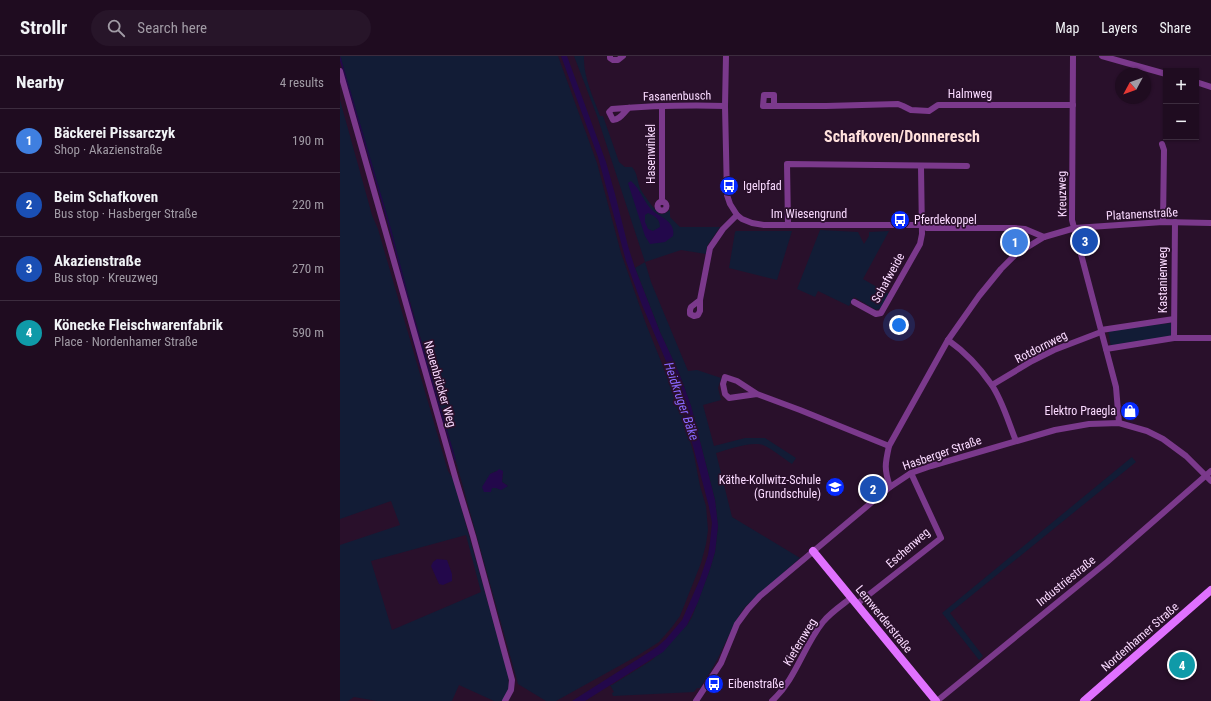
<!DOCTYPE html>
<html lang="en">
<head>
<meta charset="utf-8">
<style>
	:root { --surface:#1f0c20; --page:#271529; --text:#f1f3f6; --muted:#a19ba5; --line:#3c2c3e; --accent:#0b8043 }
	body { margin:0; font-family:"Roboto Condensed",sans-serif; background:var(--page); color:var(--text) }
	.controls { position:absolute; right:12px; top:12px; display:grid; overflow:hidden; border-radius:0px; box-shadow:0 1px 3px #0004 }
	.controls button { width:36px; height:36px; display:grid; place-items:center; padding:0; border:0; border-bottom:1px solid var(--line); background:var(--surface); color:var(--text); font:20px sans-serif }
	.compass { position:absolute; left:775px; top:12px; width:36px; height:36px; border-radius:50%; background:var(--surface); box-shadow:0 1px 3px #0004; rotate:229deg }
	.you { position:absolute; left:559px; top:269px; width:14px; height:14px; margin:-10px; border:3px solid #fff; border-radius:50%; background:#1a73e8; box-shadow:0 0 0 6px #1a73e833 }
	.badge { display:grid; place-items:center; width:26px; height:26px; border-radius:50%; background:var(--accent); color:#fff; font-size:13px; font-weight:700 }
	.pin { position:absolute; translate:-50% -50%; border:2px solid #fff; box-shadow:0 1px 4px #0006 }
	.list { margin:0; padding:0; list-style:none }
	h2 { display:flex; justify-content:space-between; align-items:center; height:52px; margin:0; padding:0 16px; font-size:17px }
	h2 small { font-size:13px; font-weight:400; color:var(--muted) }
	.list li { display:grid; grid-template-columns:26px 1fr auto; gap:12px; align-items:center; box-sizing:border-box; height:64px; padding:0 16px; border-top:1px solid var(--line) }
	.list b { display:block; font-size:15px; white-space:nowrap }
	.list p { margin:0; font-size:13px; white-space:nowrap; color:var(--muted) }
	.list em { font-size:13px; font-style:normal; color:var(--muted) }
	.icon { flex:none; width:22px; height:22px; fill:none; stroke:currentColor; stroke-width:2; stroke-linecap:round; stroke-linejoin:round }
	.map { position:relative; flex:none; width:871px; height:645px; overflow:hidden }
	header { display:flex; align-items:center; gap:24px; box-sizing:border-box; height:56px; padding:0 20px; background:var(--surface); border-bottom:1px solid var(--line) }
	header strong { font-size:19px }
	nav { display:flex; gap:22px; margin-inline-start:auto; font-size:14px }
	.search { width:280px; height:36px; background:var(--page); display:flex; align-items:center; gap:10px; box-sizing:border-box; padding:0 14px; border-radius:22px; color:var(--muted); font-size:15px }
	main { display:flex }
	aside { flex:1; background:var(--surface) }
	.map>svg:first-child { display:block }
	.green { fill:#121c36; fill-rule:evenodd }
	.water { fill:#23084b; fill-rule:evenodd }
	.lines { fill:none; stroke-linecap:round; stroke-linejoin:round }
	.stream { stroke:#23084b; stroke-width:1.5 }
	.street { stroke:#7b398c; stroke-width:6 }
	.secondary { stroke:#e071ff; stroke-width:8 }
	.labels { text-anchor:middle; stroke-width:3.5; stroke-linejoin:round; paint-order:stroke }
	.street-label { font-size:12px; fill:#fadaff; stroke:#29102b }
	.poi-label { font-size:12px; fill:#fadaff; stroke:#29102b; text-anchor:start }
	.water-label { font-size:13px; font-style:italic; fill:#8968ff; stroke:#29102b }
	.district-label { font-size:16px; font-weight:bold; fill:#ffe0dc; stroke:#29102b }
</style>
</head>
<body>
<header>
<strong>Strollr</strong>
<div class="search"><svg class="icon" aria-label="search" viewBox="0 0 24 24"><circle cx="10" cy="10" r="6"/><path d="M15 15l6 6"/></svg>Search here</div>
<nav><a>Map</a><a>Layers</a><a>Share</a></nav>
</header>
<main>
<aside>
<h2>Nearby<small>4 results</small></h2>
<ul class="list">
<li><span class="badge" style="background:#3f7fe0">1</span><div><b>Bäckerei Pissarczyk</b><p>Shop · Akazienstraße</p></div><em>190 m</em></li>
<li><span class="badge" style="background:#1a4fb4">2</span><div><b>Beim Schafkoven</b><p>Bus stop · Hasberger Straße</p></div><em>220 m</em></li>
<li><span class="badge" style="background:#1a4fb4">3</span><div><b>Akazienstraße</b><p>Bus stop · Kreuzweg</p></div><em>270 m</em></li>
<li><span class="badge" style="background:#0f9aa8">4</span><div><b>Könecke Fleischwarenfabrik</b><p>Place · Nordenhamer Straße</p></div><em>590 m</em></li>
</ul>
</aside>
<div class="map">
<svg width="871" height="645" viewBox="0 0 871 645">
	<rect width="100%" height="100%" fill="#29102b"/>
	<!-- green -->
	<g class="green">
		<path d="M 0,0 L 218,0 L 257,107 L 281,197 L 306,268 L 343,360 L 354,399 L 360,430 L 366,450 L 368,474 L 366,488 L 361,507 L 340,560 L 332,571 L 319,586 L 297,600 L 216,645 L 206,645 L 178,628 L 120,420 ZM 157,415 L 163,415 L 162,426 L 168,430 L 152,432 L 150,418 Z"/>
		<path d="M 234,0 L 244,0 C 243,20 253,41 260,60 L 263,60 L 279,106 L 285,111 L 292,111 C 298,117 297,127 301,134 C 304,139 316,157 321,158 C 325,158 327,156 330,154 L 330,161 L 340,171 L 380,171 L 367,190 L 366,198 L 341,194 L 305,206 L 311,226 L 348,315 L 357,314 L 381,322 L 378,332 L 381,344 L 363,349 L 374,390 L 405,382 L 425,382 L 456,402 L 452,408 C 443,402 434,394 423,389 C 411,385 387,394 376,397 L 392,461 L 460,502 L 405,551 C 393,567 387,585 378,602 C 373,612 366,622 360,632 L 357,632 L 354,636 L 273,640 L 272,637 L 274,636 L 270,629 L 272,629 L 312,604 L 347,569 L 352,561 L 370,513 L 375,496 L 378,470 L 375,444 L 351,350 L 339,317 L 320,276 L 295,212 L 305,206 L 257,60 Z"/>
		<path d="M 0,44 L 32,159 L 38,173 L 108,415 L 113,423 L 168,618 L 169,632 L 163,645 L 154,645 L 119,629 L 112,645 L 37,645 L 14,641 L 8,645 L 0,645 L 0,489 L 60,469 L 51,445 L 0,463 ZM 126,479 L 141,536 L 52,574 L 31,505 Z"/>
		<polygon points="480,174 518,176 524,188 529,180 529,176 549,175 523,223 549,238 541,252 536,254 514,241 509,250 478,235 475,241 457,233"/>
		<polygon points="396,175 452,175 437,224 389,212 395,176"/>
		<polygon points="831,267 831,280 771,291 768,274"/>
		<polygon points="792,401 796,406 610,557 643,600 639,604 602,557"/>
	</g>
	<!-- water -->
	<g class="water">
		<polygon points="221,0 227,0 266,106 275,138 288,190 295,212 320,276 339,317 351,350 375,444 378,470 375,496 370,513 358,546 347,569 323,596 245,645 232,645 317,591 326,583 342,564 360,523 368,499 370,486 372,467 369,451 338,333 302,249 286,205 258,101"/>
		<path d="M 291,125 C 301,134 304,147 313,155 C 319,160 326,162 331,169 C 333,172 334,176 333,180 L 325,186 L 310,188 L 305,180 L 288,127 ZM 308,157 C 315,160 320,163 320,171 L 313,175 L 308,173 L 305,166 L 305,159 Z"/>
		<polygon points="159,413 163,415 162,426 168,430 161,434 156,432 152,432 151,436 144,436 142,431 150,418 157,415"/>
		<polygon points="97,503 107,504 112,518 112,525 103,529 99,528 91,510 93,506"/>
	</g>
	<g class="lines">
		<!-- stream -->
		<g class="stream">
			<polyline points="0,2 50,172 71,253 115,404"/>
			<polyline points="71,275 81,312"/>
		</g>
		<!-- street -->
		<g class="street">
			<polyline points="270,0 270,2 273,4 278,4 283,0"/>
			<polyline points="386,0 385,50 387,139 390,148 397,159 402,163 412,167 424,169 581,169 587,172 674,172 685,173 704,181"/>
			<polyline points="733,0 732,164 776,331 779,367"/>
			<polyline points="762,0 826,18"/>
			<polyline points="0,15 116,424 133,480 172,624 171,634 165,645"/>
			<polyline points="856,26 871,31"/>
			<polyline points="322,50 322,146"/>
			<polyline points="434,50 434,39 424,39 423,50 486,50 558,48 563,50 571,54 589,55 598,49 733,49"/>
			<path d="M 289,52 C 284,56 280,64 273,64 L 269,56 L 272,53 C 309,50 347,49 385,50"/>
			<polyline points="822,88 824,94 823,166"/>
			<circle cx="322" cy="150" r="4.5"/>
			<polyline points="448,169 447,108 627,110"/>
			<polyline points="360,244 360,255 358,259 354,260 350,258 350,254 351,251 360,244 370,192 383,173 397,159"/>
			<polyline points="514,246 536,258 541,257 580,188 582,178 581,111"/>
			<polyline points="761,274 834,263"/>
			<polyline points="834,282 835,166"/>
			<path d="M 608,284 C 625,296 640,312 651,328 C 662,343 669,368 676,385"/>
			<polyline points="766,293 834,282 871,282"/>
			<polyline points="652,329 692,305 714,294 761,276"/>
			<polyline points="417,338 397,325 385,321 383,328 385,338 389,342 417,338 460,354 549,390"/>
			<path d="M 550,431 C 544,413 545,408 549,390 L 608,284 L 639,240 L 661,213 L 676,198 L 704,181 L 735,172 L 823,166 L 871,167"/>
			<polyline points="517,548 601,482 571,417"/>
			<polyline points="356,645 381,607 397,568 408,553 420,540 550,431 571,417 591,410 715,374 749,368 779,367 807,375 823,383 846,400 871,425"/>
			<path d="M 432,645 C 456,623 463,591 483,566 C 490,557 502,549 511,542"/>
			<polyline points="597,645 767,506 871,415"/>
		</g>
		<!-- secondary -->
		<g class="secondary">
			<polyline points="473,495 596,645"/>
			<polyline points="744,645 871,534"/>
		</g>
	</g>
	<!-- icons -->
	<defs>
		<g id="bus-disc" transform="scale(1)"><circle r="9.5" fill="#062aff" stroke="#29102b"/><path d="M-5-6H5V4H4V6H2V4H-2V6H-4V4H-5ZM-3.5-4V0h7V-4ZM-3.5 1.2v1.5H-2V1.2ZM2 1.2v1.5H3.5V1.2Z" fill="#fff"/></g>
		<g id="shop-disc" transform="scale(1)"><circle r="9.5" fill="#062aff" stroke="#29102b"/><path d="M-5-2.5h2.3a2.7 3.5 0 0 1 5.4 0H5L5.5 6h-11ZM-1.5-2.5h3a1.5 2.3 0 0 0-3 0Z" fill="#fff"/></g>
		<g id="school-disc" transform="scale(1)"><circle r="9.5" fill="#062aff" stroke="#29102b"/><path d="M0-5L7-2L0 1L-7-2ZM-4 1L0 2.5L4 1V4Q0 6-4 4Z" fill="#fff"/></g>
	</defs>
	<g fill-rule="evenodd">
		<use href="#bus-disc" x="389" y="130"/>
		<use href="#bus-disc" x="560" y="164"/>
		<use href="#shop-disc" x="790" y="355"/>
		<use href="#school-disc" x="495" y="431"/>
		<use href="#bus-disc" x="374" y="628"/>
	</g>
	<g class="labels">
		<!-- street labels -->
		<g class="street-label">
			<text x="630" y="42">Halmweg</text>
			<text transform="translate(337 40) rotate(-1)" y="4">Fasanenbusch</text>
			<text transform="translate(311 98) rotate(-90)" y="4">Hasenwinkel</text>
			<text transform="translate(722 138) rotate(-91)" y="4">Kreuzweg</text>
			<text x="469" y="162">Im Wiesengrund</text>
			<text transform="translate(802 158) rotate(-3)" y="4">Platanenstraße</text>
			<text transform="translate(548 222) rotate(-61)" y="4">Schafweide</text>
			<text transform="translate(823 224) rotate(-90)" y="4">Kastanienweg</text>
			<text transform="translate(701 291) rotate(-27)" y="4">Rotdornweg</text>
			<text transform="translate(100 328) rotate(74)" y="4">Neuenbrücker Weg</text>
			<text transform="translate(602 397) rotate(-19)" y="4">Hasberger Straße</text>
			<text transform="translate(568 492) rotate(-41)" y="4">Eschenweg</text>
			<text transform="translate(726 525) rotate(-39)" y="4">Industriestraße</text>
			<text transform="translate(544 563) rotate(51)" y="4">Lemwerderstraße</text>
			<text transform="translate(800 581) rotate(-41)" y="4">Nordenhamer Straße</text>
			<text transform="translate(460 586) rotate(-59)" y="4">Kiefernweg</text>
		</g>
		<!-- poi labels -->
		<g class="poi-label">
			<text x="403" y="134">Igelpfad</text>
			<text x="574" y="168">Pferdekoppel</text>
			<text x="776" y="359" text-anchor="end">Elektro Praegla</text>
			<text x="481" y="428" text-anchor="end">Käthe-Kollwitz-Schule<tspan x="481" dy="14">(Grundschule)</tspan></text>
			<text x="388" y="632">Eibenstraße</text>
		</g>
		<!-- water labels -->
		<g class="water-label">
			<text transform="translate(342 345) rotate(71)" y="5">Heidkruger Bäke</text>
		</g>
		<!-- district labels -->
		<g class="district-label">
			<text x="562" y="86">Schafkoven/Donneresch</text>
		</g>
	</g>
</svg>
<div class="controls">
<button>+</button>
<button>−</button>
</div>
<svg class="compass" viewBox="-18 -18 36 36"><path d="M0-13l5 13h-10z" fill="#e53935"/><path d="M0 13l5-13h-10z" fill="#a19ba5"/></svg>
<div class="you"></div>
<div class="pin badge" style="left:675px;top:186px;background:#3f7fe0">1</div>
<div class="pin badge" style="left:533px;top:433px;background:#1a4fb4">2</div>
<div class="pin badge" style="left:745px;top:185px;background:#1a4fb4">3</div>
<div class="pin badge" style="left:842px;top:609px;background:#0f9aa8">4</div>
</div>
</main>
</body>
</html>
